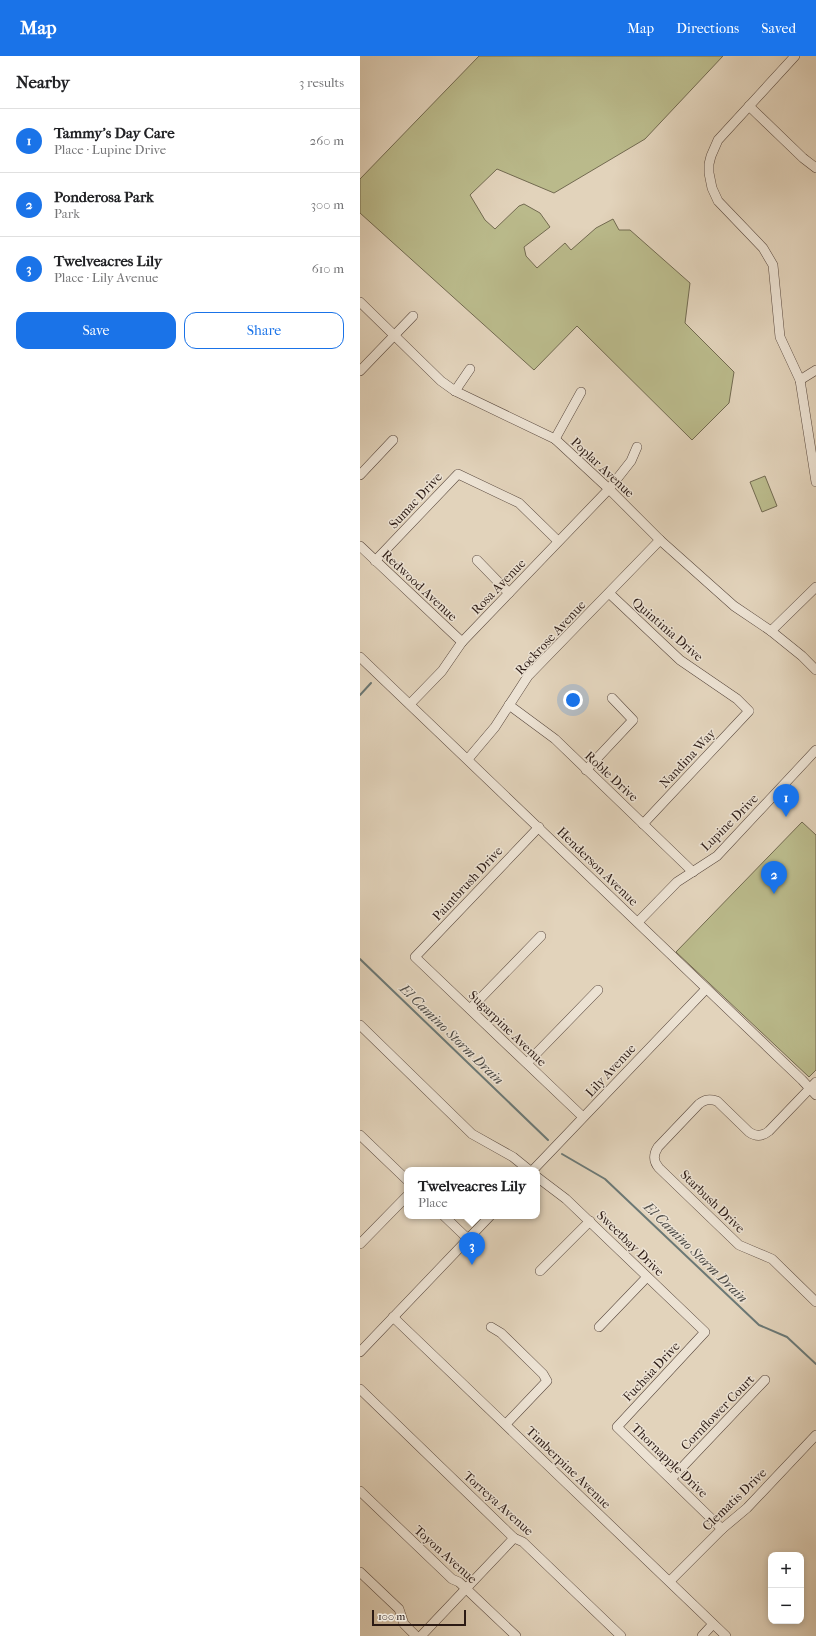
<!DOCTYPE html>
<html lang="en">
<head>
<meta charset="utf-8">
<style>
	:root { --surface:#fff; --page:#f6f6f6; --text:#202124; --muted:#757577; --line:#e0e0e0; --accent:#1a73e8 }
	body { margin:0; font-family:"IM FELL French Canon",serif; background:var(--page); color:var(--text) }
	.controls { position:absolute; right:12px; bottom:12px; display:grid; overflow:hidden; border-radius:8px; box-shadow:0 2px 6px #0003 }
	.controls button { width:36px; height:36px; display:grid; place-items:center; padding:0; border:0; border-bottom:1px solid var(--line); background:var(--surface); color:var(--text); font:20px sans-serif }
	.scale { position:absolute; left:12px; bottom:10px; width:94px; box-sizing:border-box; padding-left:4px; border:2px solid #2b1a14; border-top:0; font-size:11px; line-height:14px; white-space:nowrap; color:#2b1a14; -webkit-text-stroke:3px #ece2d3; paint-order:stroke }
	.you { position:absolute; left:213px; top:644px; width:14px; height:14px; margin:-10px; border:3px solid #fff; border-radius:50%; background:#1a73e8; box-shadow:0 0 0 6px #1a73e833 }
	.badge { display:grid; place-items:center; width:26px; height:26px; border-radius:50%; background:var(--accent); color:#fff; font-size:13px; font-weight:700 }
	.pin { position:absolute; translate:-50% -33px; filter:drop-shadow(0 1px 2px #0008) }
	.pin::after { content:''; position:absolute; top:21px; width:14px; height:12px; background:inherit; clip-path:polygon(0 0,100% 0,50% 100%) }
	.popup { position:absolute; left:44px; top:1111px; width:136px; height:52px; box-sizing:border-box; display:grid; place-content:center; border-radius:8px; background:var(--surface); filter:drop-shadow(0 1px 3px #0005); font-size:13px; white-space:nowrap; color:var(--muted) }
	.popup b { font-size:15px; color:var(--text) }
	.popup::after { content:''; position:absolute; left:50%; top:100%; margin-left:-8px; border:8px solid transparent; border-top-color:var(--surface) }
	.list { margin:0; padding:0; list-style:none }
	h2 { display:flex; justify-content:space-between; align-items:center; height:52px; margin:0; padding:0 16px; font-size:17px }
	h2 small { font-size:13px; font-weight:400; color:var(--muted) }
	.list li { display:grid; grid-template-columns:26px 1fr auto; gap:12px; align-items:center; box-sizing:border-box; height:64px; padding:0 16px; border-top:1px solid var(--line) }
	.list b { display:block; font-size:15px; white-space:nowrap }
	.list p { margin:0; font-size:13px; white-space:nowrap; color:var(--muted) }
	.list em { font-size:13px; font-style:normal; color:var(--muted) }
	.actions { display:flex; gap:8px; padding:12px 16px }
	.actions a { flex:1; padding:9px 0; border:1px solid var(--accent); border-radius:12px; text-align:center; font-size:14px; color:var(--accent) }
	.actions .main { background:var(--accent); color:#fff }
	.map { position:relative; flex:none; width:456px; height:1580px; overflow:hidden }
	header { display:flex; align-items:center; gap:24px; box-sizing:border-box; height:56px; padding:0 20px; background:var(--accent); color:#fff }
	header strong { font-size:19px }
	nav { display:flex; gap:22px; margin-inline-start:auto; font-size:14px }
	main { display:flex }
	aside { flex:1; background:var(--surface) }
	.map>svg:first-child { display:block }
	.green { fill:#baba8b; stroke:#726a50 }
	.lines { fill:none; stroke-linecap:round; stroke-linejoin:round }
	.stream { stroke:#6b7875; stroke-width:2 }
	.minor-casing { stroke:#59483e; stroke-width:10 }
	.minor { stroke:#ece2d3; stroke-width:9 }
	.labels { text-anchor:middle; stroke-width:3; stroke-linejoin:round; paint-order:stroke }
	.street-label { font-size:13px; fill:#2b1a14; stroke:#ece2d3 }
	.water-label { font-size:14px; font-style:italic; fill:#4b4945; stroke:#ece2d3 }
</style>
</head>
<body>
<header>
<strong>Map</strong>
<nav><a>Map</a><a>Directions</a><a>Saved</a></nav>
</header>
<main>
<aside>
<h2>Nearby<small>3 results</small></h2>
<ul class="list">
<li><span class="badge">1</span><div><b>Tammy's Day Care</b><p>Place · Lupine Drive</p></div><em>260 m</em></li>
<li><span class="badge">2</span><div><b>Ponderosa Park</b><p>Park</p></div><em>300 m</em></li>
<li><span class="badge">3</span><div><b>Twelveacres Lily</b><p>Place · Lily Avenue</p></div><em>610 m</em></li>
</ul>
<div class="actions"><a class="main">Save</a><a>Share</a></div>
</aside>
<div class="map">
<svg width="456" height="1580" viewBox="0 0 456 1580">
	<rect width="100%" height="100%" fill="#e2d3bb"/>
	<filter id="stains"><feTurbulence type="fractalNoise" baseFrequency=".005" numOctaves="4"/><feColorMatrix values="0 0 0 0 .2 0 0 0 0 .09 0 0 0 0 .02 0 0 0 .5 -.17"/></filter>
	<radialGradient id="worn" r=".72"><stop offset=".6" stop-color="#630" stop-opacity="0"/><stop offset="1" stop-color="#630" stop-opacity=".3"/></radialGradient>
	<!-- green -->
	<g class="green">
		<polygon points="119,0 363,0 285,83 194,137 137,113 110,139 125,164 135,173 159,150 164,148 180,157 190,171 164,191 166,200 177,212 205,187 211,194 236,172 253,163 259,174 270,174 330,227 325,267 374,316 369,347 332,384 217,270 174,314 0,157 0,123"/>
		<polygon points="405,420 417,450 402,456 390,426"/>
		<polygon points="442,766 456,779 456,1014 449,1021 316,896"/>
	</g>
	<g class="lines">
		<!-- stream -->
		<g class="stream">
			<polyline points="0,639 11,627"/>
			<polyline points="0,903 188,1084"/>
			<polyline points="202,1098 245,1123 399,1269 427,1281 456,1308"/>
		</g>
		<!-- minor casing -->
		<g class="minor-casing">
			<g id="minor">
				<polyline points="435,0 358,84 351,100 349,108 349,117 352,132 358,145 403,192 413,209 420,281 440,324 456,426"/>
				<polyline points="389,50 443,102 456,112"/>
				<polyline points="0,246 81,325 95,335 195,383 249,433 300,484 374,550 411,575 442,600 456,614"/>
				<polyline points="0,315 53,260"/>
				<polyline points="440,324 456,314"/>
				<polyline points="95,335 110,313"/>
				<polyline points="195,383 221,336"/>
				<polyline points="0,419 33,384"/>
				<polyline points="0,490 102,586"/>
				<polyline points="117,504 149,537"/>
				<polyline points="15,505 98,418 159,447 198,485"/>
				<polyline points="249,537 320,604 377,643 389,655 283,768"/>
				<polyline points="411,575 456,531"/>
				<polyline points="0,601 442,1024 456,1039"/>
				<polyline points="50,648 82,615 102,586 249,433 271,405 277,391"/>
				<polyline points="149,649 195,683 333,816"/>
				<polyline points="108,703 135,671 168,620 300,484"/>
				<polyline points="226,714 273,664 252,642"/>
				<polyline points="179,771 55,901 223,1061"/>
				<polyline points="278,866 317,826 357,800 456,694"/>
				<polyline points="110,953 181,880"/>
				<polyline points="0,969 112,1078 153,1101 169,1114"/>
				<polyline points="167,1007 238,934"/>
				<path d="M 456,1026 L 409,1075 C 403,1080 396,1081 389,1076 L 357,1045 C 350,1043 345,1043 339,1048 L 298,1091 C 293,1099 293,1105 299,1112 L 379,1189 L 412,1203 L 456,1246"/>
				<polyline points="0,1079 47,1124"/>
				<polyline points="173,1114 346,933"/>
				<polyline points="177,1121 206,1143 345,1276 257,1371 362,1473"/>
				<polyline points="84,1160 108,1183"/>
				<polyline points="0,1188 47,1140"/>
				<polyline points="180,1215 230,1165"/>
				<polyline points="33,1261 366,1580"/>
				<polyline points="131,1271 141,1277 183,1318 187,1325 146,1368"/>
				<polyline points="239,1271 287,1221"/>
				<polyline points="0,1296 130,1160"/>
				<polyline points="0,1333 154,1482 163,1486 261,1580"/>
				<polyline points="311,1423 405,1324"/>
				<polyline points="0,1435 92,1523 99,1526 156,1580"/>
				<polyline points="0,1516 39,1553 44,1568 56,1580"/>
				<polyline points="310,1525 362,1473 387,1452 456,1379"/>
				<polyline points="61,1580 154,1482"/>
				<polyline points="342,1580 353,1568"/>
			</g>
		</g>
		<!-- minor -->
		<use href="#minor" class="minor"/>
	</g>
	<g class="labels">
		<!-- street labels -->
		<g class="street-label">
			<text transform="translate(243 411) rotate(43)" y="5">Poplar Avenue</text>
			<text transform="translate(55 444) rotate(-47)" y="5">Sumac Drive</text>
			<text transform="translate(60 529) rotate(43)" y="5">Redwood Avenue</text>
			<text transform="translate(138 530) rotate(-46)" y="5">Rosa Avenue</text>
			<text transform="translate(308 573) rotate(41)" y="5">Quintinia Drive</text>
			<text transform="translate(190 581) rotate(-47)" y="5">Rockrose Avenue</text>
			<text transform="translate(327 702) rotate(-47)" y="5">Nandina Way</text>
			<text transform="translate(252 720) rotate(43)" y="5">Roble Drive</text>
			<text transform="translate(369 766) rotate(-45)" y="5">Lupine Drive</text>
			<text transform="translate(238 810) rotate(44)" y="5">Henderson Avenue</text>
			<text transform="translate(107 827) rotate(-47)" y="5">Paintbrush Drive</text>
			<text transform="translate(148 972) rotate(44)" y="5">Sugarpine Avenue</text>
			<text transform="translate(250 1014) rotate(-47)" y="5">Lily Avenue</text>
			<text transform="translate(353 1145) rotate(44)" y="5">Starbush Drive</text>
			<text transform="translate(271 1187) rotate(44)" y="5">Sweetbay Drive</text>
			<text transform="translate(291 1315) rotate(-47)" y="5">Fuchsia Drive</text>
			<text transform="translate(357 1356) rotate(-46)" y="5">Cornflower Court</text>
			<text transform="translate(310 1404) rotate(44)" y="5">Thornapple Drive</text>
			<text transform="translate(209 1411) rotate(44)" y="5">Timberpine Avenue</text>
			<text transform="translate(374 1443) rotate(-44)" y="5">Clematis Drive</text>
			<text transform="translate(139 1447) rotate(42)" y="5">Torreya Avenue</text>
			<text transform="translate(86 1498) rotate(42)" y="5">Toyon Avenue</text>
		</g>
		<!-- water labels -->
		<g class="water-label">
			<text transform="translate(92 978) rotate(44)" y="5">El Camino Storm Drain</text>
			<text transform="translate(336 1196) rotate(44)" y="5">El Camino Storm Drain</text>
		</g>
	</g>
	<rect width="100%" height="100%" filter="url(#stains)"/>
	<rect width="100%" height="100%" fill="url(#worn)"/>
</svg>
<div class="controls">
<button>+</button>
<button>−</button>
</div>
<div class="scale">100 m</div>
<div class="you"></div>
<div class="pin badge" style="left:426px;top:761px">1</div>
<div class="pin badge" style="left:414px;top:838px">2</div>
<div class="pin badge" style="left:112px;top:1209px">3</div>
<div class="popup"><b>Twelveacres Lily</b>Place</div>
</div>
</main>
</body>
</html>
